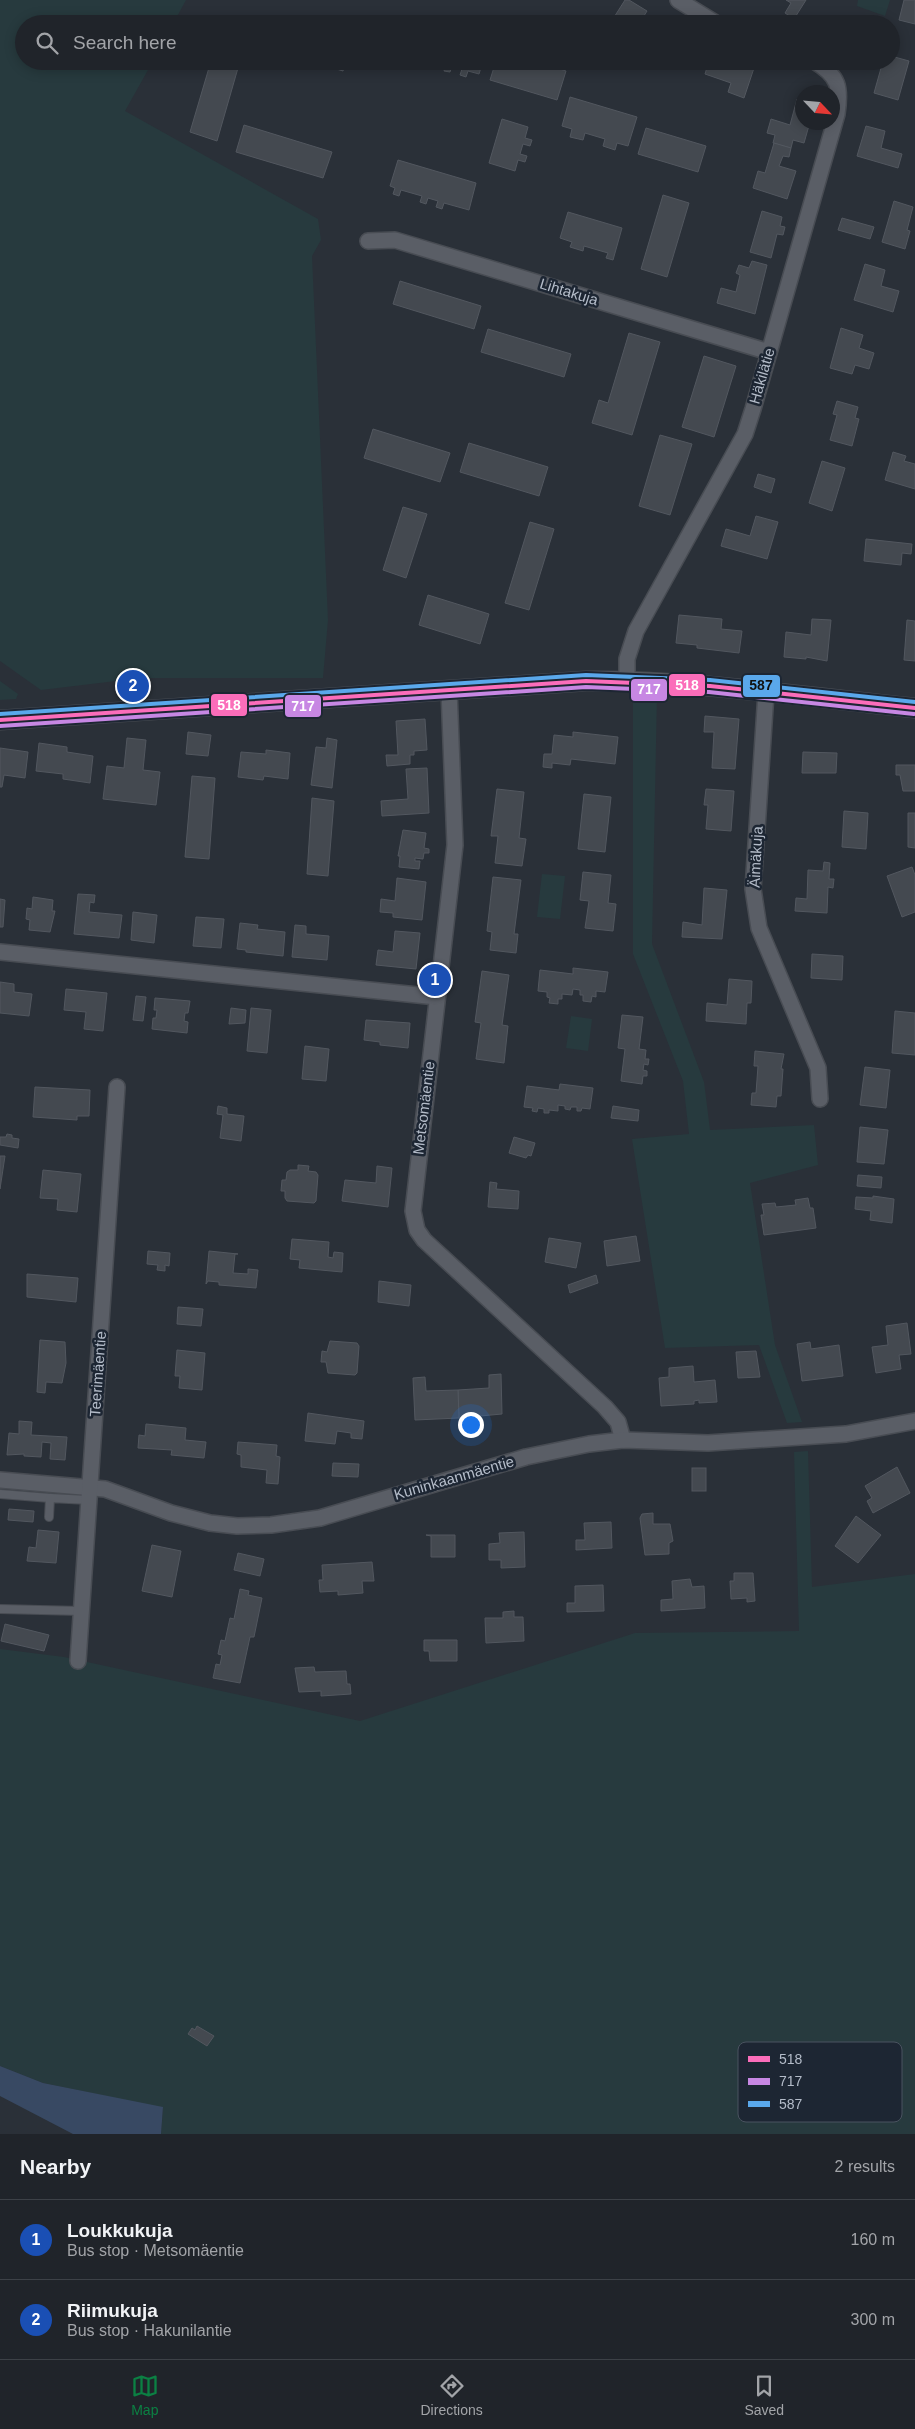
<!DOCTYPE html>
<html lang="en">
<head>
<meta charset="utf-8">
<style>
	:root { --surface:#20242a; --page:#282c32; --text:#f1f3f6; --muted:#a2a4a8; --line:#3d4147; --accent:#0b8043 }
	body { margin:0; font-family:Helvetica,sans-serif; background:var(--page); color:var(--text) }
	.compass { position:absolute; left:795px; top:85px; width:45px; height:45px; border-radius:50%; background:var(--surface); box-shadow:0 2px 12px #0003; rotate:116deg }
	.you { position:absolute; left:470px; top:1424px; width:18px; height:18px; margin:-12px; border:4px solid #fff; border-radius:50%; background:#1a73e8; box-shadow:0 0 0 8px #1a73e833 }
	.badge { display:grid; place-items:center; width:32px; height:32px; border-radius:50%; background:var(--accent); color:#fff; font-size:16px; font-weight:700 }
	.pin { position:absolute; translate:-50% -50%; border:2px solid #fff; box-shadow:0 1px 5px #0006 }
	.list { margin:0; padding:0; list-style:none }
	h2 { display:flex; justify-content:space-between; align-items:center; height:65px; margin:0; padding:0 20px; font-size:21px }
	h2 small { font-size:16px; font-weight:400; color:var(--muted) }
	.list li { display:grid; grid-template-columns:32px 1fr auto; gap:15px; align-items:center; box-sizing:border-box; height:80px; padding:0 20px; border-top:1px solid var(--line) }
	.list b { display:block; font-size:19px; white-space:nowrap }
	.list p { margin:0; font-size:16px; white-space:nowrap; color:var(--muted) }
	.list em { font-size:16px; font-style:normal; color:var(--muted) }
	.icon { flex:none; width:28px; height:28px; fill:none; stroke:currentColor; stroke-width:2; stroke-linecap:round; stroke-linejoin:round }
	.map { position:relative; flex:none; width:915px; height:2134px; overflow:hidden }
	.search { position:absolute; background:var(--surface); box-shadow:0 2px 12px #0003; left:15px; right:15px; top:15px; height:55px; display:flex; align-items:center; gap:12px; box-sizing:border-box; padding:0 18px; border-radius:28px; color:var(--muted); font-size:19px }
	.sheet { height:225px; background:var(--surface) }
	nav { display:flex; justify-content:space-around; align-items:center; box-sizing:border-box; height:70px; border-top:1px solid var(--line); background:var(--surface); font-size:14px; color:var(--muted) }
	nav a { display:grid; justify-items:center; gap:2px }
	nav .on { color:var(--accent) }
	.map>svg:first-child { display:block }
	.green { fill:#273a3e }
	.water { fill:#384963 }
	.building { fill:#444950; stroke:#52575f }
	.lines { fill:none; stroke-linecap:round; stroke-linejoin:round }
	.service-casing { stroke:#484c53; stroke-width:10 }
	.minor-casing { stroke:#484c53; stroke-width:18 }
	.tertiary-casing { stroke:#484c53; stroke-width:21 }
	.service { stroke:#5a5e66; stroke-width:8 }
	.minor { stroke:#5a5e66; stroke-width:15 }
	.tertiary { stroke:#5a5e66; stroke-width:19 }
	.bus-1-casing { stroke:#1d2633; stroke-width:8 }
	.bus-2-casing { stroke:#1d2633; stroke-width:8 }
	.bus-3-casing { stroke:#1d2633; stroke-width:8 }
	.bus-1 { stroke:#fb6dba; stroke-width:4 }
	.bus-2 { stroke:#c787e3; stroke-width:4 }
	.bus-3 { stroke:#5aa8eb; stroke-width:4 }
	.labels { text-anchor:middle; stroke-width:5; stroke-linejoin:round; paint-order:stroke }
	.street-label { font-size:15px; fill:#b4bcc9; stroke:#1d2633 }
	.key { fill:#1d2633; stroke:#4a5360; stroke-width:1 }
	.key-label { font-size:14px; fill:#b4bcc9 }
	.line-badge { stroke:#1d2633; stroke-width:2 }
	.badge-label { font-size:14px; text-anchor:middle; font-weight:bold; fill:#fff }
	.pale-badge-label { font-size:14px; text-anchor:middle; font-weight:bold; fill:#111 }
</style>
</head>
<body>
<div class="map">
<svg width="915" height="2134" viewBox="0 0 915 2134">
	<rect width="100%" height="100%" fill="#2a3038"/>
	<!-- green -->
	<g class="green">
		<polygon points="0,0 186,0 173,24 24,24 24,61 153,61 125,111 318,219 321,240 312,256 328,620 323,678 141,678 41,690 0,661"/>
		<polygon points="858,0 890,0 885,16 857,6"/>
		<polygon points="0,681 18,694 16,699 0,700"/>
		<polygon points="633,694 657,694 652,944 704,1082 710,1130 814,1125 818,1165 750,1183 775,1345 802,1422 787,1423 759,1345 665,1348 632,1139 689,1134 683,1081 633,954"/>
		<polygon points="542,874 565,876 560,919 537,917"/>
		<polygon points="571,1016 592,1019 588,1051 566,1048"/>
		<polygon points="808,1451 812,1587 915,1574 915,2134 161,2134 163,2108 43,2083 0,2066 0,1649 64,1657 360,1721 635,1633 799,1631 794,1452"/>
	</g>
	<!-- water -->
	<polygon class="water" points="0,2066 43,2083 163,2107 161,2134 73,2134 0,2096"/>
	<!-- building -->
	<g class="building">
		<polygon points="625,0 629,0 647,11 639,24 611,22"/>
		<polygon points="786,0 806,0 794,19 785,13 791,3"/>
		<polygon points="904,0 915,0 915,24 899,20"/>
		<polygon points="261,18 281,24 259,24"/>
		<polygon points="658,19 665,24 655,24"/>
		<polygon points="891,56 909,61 898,100 874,93 883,61 891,61"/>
		<polygon points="211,61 240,61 217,141 190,132"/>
		<polygon points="310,61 346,61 343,71"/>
		<polygon points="437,61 483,61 479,74 468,71 466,77 460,75 462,69 452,66 450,72 444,71 446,64"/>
		<polygon points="496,61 533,61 566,71 557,100 490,80"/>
		<polygon points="709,61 743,61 755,65 744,98 728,92 731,83 705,74"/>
		<polygon points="570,97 637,117 628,146 617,143 615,150 603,146 605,139 585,133 583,140 570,137 572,129 562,126"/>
		<polygon points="797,99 802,100 802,122 810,122 804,143 793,140 791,148 773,143 775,135 767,133 771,119 790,125"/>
		<polygon points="502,119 528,127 525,138 532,140 530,146 523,144 520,154 527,156 525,162 518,160 515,171 489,163"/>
		<polygon points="244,125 332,152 323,178 236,152"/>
		<polygon points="866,126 885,131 881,148 902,154 898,168 857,156"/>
		<polygon points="646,128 706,146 698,172 638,154"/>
		<polygon points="774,143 791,148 789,157 783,156 779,166 796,171 787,199 753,188 758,171 765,173"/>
		<polygon points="398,160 476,183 469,210 444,203 442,209 436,207 438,201 428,198 426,204 420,202 422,196 401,190 399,196 393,194 395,188 390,186"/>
		<polygon points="663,195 689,203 667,277 641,269"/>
		<polygon points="894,201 913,207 907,230 910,231 905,249 882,242"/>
		<polygon points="762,211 782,217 780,226 785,227 783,235 777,234 771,258 750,252"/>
		<polygon points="568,212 622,228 613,260 606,258 608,253 584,246 583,251 570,247 572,242 560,238"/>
		<polygon points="842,218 874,227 870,239 838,230"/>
		<polygon points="752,261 767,265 755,314 717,303 721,288 736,292 740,275 736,273 739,265 749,268"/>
		<polygon points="865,264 885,270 881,286 899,291 893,312 854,300"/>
		<polygon points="400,281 481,306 474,329 393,304"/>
		<polygon points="841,328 863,335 859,348 874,353 869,369 855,365 852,374 830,368"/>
		<polygon points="488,329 571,354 564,377 481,352"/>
		<polygon points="629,333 660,342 632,435 592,423 599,400 608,403"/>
		<polygon points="704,356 736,366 714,437 682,427"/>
		<polygon points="837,401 858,407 855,418 859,419 852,446 830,440 837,415 833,414"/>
		<polygon points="373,429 450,453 440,482 364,458"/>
		<polygon points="660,435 692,444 670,515 639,506"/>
		<polygon points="469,443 548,467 539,496 460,472"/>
		<polygon points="893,452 906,456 904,461 915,464 915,489 885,480"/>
		<polygon points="822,461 845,468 832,511 809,503"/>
		<polygon points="758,474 775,479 771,493 754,487"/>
		<polygon points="403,507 427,514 406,578 383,570"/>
		<polygon points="756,516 778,522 767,559 721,546 726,529 750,536"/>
		<polygon points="530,522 554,529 529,610 505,603"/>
		<polygon points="866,539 912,544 911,554 902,553 901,565 864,561"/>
		<polygon points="428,595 489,614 480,644 419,625"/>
		<polygon points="679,615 722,619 721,629 742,631 739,653 697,648 697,645 676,643"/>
		<polygon points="812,619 831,620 827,661 806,657 806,659 784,657 786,632 811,635"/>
		<polygon points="907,620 915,621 915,661 904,660"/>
		<polygon points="705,716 739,719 735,769 712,768 714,732 704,732"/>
		<polygon points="425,719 427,750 414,751 414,755 410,755 410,764 387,766 386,755 398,755 396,721"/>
		<polygon points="188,732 211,735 208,756 186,754"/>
		<polygon points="573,732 618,737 615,764 571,759 570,765 552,763 552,768 543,767 544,754 552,754 554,735 573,737"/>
		<polygon points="127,738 146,740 143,770 160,772 156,805 103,799 107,766 124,768"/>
		<polygon points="327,738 337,740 332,788 311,785 316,747 326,748"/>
		<polygon points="39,743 67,747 67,752 93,756 90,783 63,779 63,774 36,771"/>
		<polygon points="0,748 28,752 25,778 4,775 2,787 0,787"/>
		<polygon points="266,750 290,753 288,779 264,776 263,780 238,777 241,752 266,754"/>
		<polygon points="803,752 837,753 836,773 802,773"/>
		<polygon points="896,765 915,765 915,791 903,791 900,775 896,775"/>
		<polygon points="427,768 429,813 382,816 381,801 408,799 406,769"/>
		<polygon points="192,776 215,778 209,859 185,857"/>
		<polygon points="497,789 524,792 519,838 526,839 522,866 495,863 498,836 491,836"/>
		<polygon points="706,789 734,791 731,831 706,829 708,805 704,805"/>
		<polygon points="584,794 611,797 605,852 578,849"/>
		<polygon points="312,798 334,801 328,876 307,874"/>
		<polygon points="844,811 868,813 866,849 842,847"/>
		<polygon points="908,813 915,813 915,848 908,847"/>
		<polygon points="403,830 426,833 424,848 429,849 429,853 424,853 423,859 415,858 415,861 420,861 419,869 399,867 400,856 398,856"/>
		<polygon points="824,862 830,863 829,879 834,879 833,888 828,887 827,913 795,911 796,898 807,899 808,870 823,871"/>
		<polygon points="912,867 915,875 915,912 902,917 887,876"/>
		<polygon points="583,872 611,875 608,903 616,904 613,931 585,928 589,901 580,900"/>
		<polygon points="493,877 521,880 514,934 518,934 516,953 490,950 492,932 487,931"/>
		<polygon points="397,878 426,882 422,920 393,917 393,913 380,912 381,899 395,901"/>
		<polygon points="704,888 727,890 722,939 682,937 683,922 702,925"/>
		<polygon points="78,894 95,895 94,903 90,902 89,912 122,915 119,938 74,934"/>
		<polygon points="33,897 53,900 52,911 55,911 50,932 29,930 30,920 26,919 27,908 32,909"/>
		<polygon points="0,899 5,900 3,927 0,927"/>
		<polygon points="133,912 157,915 154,943 131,940"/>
		<polygon points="196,917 224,919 221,948 193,946"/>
		<polygon points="240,923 258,925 257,929 285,932 283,956 246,952 246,950 237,949"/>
		<polygon points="295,925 306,926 306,934 329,936 327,960 292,957"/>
		<polygon points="395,931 420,933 416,969 376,965 378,950 393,952"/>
		<polygon points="812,954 843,956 842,980 811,978"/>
		<polygon points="573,968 608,972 605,992 596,991 596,997 592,996 591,1002 583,1001 583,995 580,995 580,990 573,989 572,995 562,994 562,999 558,999 558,1004 549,1003 550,998 547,997 547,992 538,991 540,970 573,974"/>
		<polygon points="482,971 509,975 502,1025 508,1026 504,1063 476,1059 481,1023 475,1022"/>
		<polygon points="729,979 752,981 751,1003 747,1003 746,1024 706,1021 707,1003 727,1005"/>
		<polygon points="0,982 14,984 14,992 32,994 29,1016 0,1013"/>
		<polygon points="66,989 107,993 103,1031 84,1029 86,1012 64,1010"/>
		<polygon points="136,996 146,997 143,1021 133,1020"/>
		<polygon points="155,998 190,1001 188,1013 185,1013 184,1021 188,1022 187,1033 152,1029 153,1018 156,1018 157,1010 154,1010"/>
		<polygon points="231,1008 246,1010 245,1023 229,1024"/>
		<polygon points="251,1008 271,1010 267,1053 247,1051"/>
		<polygon points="895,1011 915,1013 915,1055 892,1053"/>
		<polygon points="622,1015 643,1017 639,1049 646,1050 645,1059 649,1059 648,1065 644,1064 643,1070 647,1071 647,1076 643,1076 642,1084 621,1081 625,1049 618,1048"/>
		<polygon points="366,1020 410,1023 408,1048 380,1045 380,1042 364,1040"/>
		<polygon points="305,1046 329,1049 326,1081 302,1079"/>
		<polygon points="755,1051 784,1054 781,1069 783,1069 781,1096 777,1096 776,1107 751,1105 752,1093 756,1093 758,1066 754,1066"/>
		<polygon points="865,1067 890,1070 886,1108 860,1105"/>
		<polygon points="560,1084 593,1088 590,1109 582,1108 581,1111 577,1111 577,1107 571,1107 570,1110 565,1109 565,1106 558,1105 558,1111 549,1110 549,1113 544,1113 544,1109 538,1108 537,1112 532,1111 533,1108 524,1107 527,1086 559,1090"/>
		<polygon points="35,1087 90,1090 89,1116 77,1116 77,1120 33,1117"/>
		<polygon points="218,1106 227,1108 227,1114 244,1116 241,1141 220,1138 223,1115 217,1114"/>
		<polygon points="613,1106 639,1110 638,1121 611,1118"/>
		<polygon points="860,1127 888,1130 884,1164 857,1162"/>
		<polygon points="7,1134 12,1135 12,1138 19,1139 18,1148 0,1145 0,1137 6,1137"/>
		<polygon points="514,1137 535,1143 531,1156 528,1155 526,1158 509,1153"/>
		<polygon points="0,1156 5,1156 0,1189"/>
		<polygon points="298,1165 309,1166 308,1171 316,1172 318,1175 316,1201 314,1203 287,1201 285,1198 285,1191 281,1191 282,1180 286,1180 287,1172 290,1170 298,1170"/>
		<polygon points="377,1166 392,1168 388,1207 342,1201 345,1180 376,1183"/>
		<polygon points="43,1170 81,1174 77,1212 57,1210 58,1199 40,1198"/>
		<polygon points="858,1175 882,1177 881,1188 857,1186"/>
		<polygon points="490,1182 497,1183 496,1189 519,1191 518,1209 488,1207"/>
		<polygon points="873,1196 894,1199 892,1223 870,1220 871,1211 855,1209 856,1197 873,1198"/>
		<polygon points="808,1198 810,1208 813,1208 816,1228 764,1235 761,1215 764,1215 762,1204 775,1203 776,1207 796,1205 795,1200"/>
		<polygon points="636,1236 640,1261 607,1266 604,1241"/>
		<polygon points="549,1238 581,1243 576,1268 545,1262"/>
		<polygon points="292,1239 329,1242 328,1257 333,1258 334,1252 343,1253 342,1272 299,1268 300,1260 290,1259"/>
		<polygon points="148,1251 170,1253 169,1266 165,1265 165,1271 157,1270 158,1265 147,1264"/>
		<polygon points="209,1251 238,1254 235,1254 233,1273 248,1274 248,1269 258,1270 256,1288 219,1285 219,1282 208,1281 206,1284"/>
		<polygon points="27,1274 78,1278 76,1302 27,1297"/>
		<polygon points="596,1275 598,1283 570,1293 568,1285"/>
		<polygon points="379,1281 411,1285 409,1306 378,1302"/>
		<polygon points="178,1307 203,1309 201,1326 177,1324"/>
		<polygon points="907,1323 911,1354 899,1355 901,1369 876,1373 872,1347 888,1345 886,1326"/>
		<polygon points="40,1340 65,1342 66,1363 62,1383 46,1382 45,1393 37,1392"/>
		<polygon points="330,1341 357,1343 359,1346 357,1373 355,1375 328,1373 326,1362 321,1362 322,1351 327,1352"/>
		<polygon points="810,1342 811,1349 839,1345 843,1376 802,1381 797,1344"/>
		<polygon points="177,1350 205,1353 202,1390 179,1388 180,1376 175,1376"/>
		<polygon points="756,1351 760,1377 738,1378 736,1352"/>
		<polygon points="693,1366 694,1382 715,1380 717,1402 699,1403 699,1400 694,1401 694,1404 661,1406 659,1378 669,1377 669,1368"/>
		<polygon points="501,1374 502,1414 459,1418 458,1390 489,1388 489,1375"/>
		<polygon points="425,1377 426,1391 458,1390 459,1418 415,1420 413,1378"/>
		<polygon points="308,1413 364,1421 362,1439 351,1438 351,1433 337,1431 335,1444 305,1441"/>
		<polygon points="19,1421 32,1422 31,1435 67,1437 65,1460 50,1459 51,1443 42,1442 41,1457 24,1456 24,1454 7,1455 9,1433 19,1434"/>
		<polygon points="146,1424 186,1428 185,1440 206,1442 204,1458 171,1455 172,1450 138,1448 139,1435 145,1436"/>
		<polygon points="238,1442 277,1445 276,1456 280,1457 278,1484 266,1483 267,1470 241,1467 241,1455 237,1454"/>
		<polygon points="333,1463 359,1464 358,1477 332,1476"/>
		<polygon points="897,1467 910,1493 873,1513 867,1501 872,1498 865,1486"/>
		<rect x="692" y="1468" width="14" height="23"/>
		<polygon points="9,1509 34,1511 33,1522 8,1520"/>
		<polygon points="653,1513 653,1524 670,1524 673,1541 669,1543 669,1554 645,1555 640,1518 642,1514"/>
		<polygon points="856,1516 881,1535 858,1563 835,1546"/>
		<polygon points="611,1522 612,1548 576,1550 576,1540 585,1540 584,1523"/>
		<polygon points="38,1530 59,1532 56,1563 27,1561 29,1547 36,1548"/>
		<polygon points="524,1532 525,1567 501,1568 501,1560 489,1560 489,1544 500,1543 499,1533"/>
		<polygon points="426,1535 455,1535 455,1557 431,1557 431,1536"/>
		<polygon points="152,1545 181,1551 172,1597 142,1591"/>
		<polygon points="238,1553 264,1559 260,1576 234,1570"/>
		<polygon points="372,1562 374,1581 362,1581 363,1593 338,1595 338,1591 320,1592 319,1580 323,1580 322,1565"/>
		<polygon points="734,1573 753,1573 755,1601 747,1602 747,1598 731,1599 730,1581 734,1581"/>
		<polygon points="690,1579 692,1587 704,1586 705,1608 661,1611 661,1600 673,1599 672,1581"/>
		<polygon points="603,1585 604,1611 567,1612 567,1603 575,1603 575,1586"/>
		<polygon points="240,1589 249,1591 248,1595 262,1598 254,1637 250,1637 240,1683 213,1678 216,1664 220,1665 222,1655 218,1654 221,1640 225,1641 230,1618 234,1619"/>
		<polygon points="514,1611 514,1617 523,1617 524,1641 486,1643 485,1618 503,1618 503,1612"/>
		<polygon points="5,1624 49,1635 44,1651 1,1641"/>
		<polygon points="424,1640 457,1640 457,1661 430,1661 429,1651 424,1651"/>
		<polygon points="314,1667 315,1672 346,1671 347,1684 350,1684 351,1694 321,1696 321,1691 299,1692 295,1668"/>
		<polygon points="197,2026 214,2036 207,2046 188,2034 192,2028 195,2030"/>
	</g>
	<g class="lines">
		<!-- service casing -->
		<g class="service-casing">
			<g id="service">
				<polyline points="0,1494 50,1498"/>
				<polyline points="49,1517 50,1498 88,1500"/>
				<polyline points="0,1609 81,1611"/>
			</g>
		</g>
		<!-- minor casing -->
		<g class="minor-casing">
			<g id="minor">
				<polyline points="678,0 717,24"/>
				<polyline points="368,241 395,240 769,352"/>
				<path d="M 627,681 L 627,659 L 636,631 L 745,434 L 753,409 L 837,114 C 841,87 839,76 814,61"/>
				<polyline points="449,690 455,845 413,1211 417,1230 424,1240 605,1407 618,1422 623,1440"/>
				<polyline points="766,693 753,889 759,928 818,1068 820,1099"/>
				<polyline points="0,952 437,997"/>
				<polyline points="0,1480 105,1489 171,1513 210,1523 237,1526 271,1525 320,1518 526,1457 589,1444 623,1440 708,1443 846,1434 915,1421"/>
				<polyline points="78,1661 117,1087"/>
			</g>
		</g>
		<!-- tertiary casing -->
		<g class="tertiary-casing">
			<path id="tertiary" d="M 0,720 L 586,681 C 696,680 806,697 915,708"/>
		</g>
		<!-- service -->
		<use href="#service" class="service"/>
		<!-- minor -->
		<use href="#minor" class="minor"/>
		<!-- tertiary -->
		<use href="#tertiary" class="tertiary"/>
		<!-- bus-1 casing -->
		<g class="bus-1-casing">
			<polyline id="bus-1" points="0,720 586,681 710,686 915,708"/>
		</g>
		<!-- bus-2 casing -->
		<g class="bus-2-casing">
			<polyline id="bus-2" points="0,726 586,687 709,692 914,714"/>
		</g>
		<!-- bus-3 casing -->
		<g class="bus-3-casing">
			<polyline id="bus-3" points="0,714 586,675 710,680 915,702"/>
		</g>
		<!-- bus-1 -->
		<use href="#bus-1" class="bus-1"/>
		<!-- bus-2 -->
		<use href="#bus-2" class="bus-2"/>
		<!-- bus-3 -->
		<use href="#bus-3" class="bus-3"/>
	</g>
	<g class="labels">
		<!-- street labels -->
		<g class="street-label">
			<text transform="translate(569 292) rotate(17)" y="5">Lihtakuja</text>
			<text transform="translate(762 376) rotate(-74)" y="5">Häkilätie</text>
			<text transform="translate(756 857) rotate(-87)" y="5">Äimäkuja</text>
			<text transform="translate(424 1108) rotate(-83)" y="5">Metsomäentie</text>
			<text transform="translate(98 1374) rotate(-86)" y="5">Teerimäentie</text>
			<text transform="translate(454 1478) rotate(-16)" y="5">Kuninkaanmäentie</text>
		</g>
	</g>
	<!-- legend -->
	<rect x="738" y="2042" width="164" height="80" rx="8" class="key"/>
	<rect x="748" y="2056" width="22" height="6" fill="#fb6dba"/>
	<rect x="748" y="2078" width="22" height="7" fill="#c787e3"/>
	<rect x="748" y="2101" width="22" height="6" fill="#5aa8eb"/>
	<g class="key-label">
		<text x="779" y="2064">518</text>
		<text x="779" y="2086">717</text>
		<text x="779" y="2109">587</text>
	</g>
	<g class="line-badge">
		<rect x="668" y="673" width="38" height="24" rx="5" fill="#fb6dba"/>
		<rect x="742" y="674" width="39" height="24" rx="5" fill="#5aa8eb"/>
		<rect x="630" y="678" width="38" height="24" rx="5" fill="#c787e3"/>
		<rect x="210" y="693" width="38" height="24" rx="5" fill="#fb6dba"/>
		<rect x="284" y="694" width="38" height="24" rx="5" fill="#c787e3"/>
	</g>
	<g class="badge-label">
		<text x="687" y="690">518</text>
		<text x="649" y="694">717</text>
		<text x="229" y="710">518</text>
		<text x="303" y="711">717</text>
	</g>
	<g class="pale-badge-label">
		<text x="761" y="690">587</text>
	</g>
</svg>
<svg class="compass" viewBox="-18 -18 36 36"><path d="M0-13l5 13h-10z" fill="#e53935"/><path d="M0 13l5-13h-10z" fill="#a2a4a8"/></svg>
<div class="you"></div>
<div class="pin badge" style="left:435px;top:980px;background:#1a4fb4">1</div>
<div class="pin badge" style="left:133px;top:686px;background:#1a4fb4">2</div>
<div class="search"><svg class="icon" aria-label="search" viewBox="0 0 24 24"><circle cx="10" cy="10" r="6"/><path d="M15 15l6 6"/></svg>Search here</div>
</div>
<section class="sheet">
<h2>Nearby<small>2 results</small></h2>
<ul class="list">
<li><span class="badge" style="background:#1a4fb4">1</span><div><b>Loukkukuja</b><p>Bus stop · Metsomäentie</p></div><em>160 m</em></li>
<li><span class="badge" style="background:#1a4fb4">2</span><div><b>Riimukuja</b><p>Bus stop · Hakunilantie</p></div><em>300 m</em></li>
</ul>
</section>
<nav>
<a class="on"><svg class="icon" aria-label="map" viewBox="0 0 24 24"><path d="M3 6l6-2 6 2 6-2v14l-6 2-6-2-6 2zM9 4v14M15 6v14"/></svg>Map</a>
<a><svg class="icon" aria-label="directions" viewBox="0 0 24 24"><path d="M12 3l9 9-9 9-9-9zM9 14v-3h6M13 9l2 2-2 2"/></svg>Directions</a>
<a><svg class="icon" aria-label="saved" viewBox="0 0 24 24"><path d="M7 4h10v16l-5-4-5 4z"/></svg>Saved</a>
</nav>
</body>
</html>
